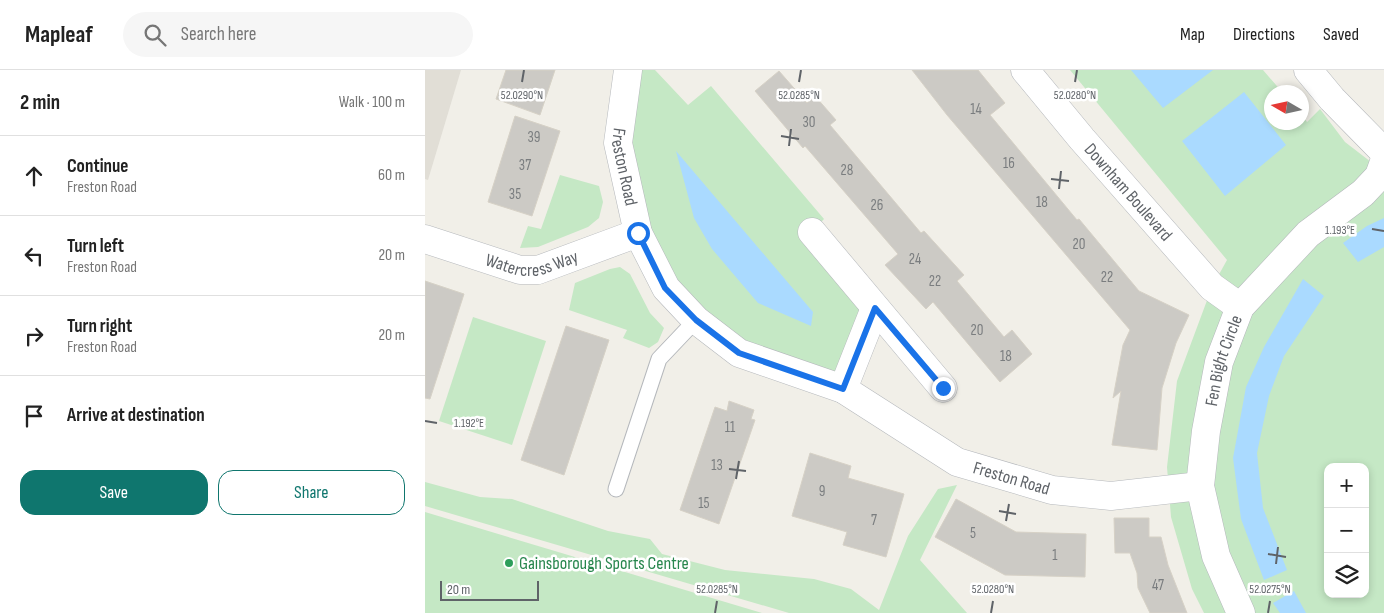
<!DOCTYPE html>
<html lang="en">
<head>
<meta charset="utf-8">
<style>
	:root { --surface:#fff; --page:#f6f6f6; --text:#222; --muted:#767676; --line:#e0e0e0; --accent:#0f766e }
	body { margin:0; font-family:"Sofia Sans Condensed",sans-serif; background:var(--page); color:var(--text) }
	.controls { position:absolute; right:15px; bottom:15px; display:grid; overflow:hidden; border-radius:10px; box-shadow:0 2px 8px #0003 }
	.controls button { width:45px; height:45px; display:grid; place-items:center; padding:0; border:0; border-bottom:1px solid var(--line); background:var(--surface); color:var(--text); font:25px sans-serif }
	.compass { position:absolute; left:839px; top:15px; width:45px; height:45px; border-radius:50%; background:var(--surface); box-shadow:0 2px 8px #0003; rotate:279deg }
	.scale { position:absolute; left:15px; bottom:12px; width:99px; box-sizing:border-box; padding-left:5px; border:2px solid #5f6368; border-top:0; font-size:14px; line-height:18px; white-space:nowrap; color:#5f6368; -webkit-text-stroke:4px #fff; paint-order:stroke }
	.stop { position:absolute; width:15px; height:15px; margin:-11px; border:4px solid #1a73e8; border-radius:50%; background:#fff }
	.stop.end { background:#1a73e8; border-color:#fff; box-shadow:0 1px 5px #0008 }
	.list { margin:0; padding:0; list-style:none }
	h2 { display:flex; justify-content:space-between; align-items:center; height:65px; margin:0; padding:0 20px; font-size:21px }
	h2 small { font-size:16px; font-weight:400; color:var(--muted) }
	.list li { display:grid; grid-template-columns:32px 1fr auto; gap:15px; align-items:center; box-sizing:border-box; height:80px; padding:0 20px; border-top:1px solid var(--line) }
	.list b { display:block; font-size:19px; white-space:nowrap }
	.list p { margin:0; font-size:16px; white-space:nowrap; color:var(--muted) }
	.list em { font-size:16px; font-style:normal; color:var(--muted) }
	.actions { display:flex; gap:10px; padding:15px 20px }
	.actions a { flex:1; padding:11px 0; border:1px solid var(--accent); border-radius:15px; text-align:center; font-size:18px; color:var(--accent) }
	.actions .main { background:var(--accent); color:#fff }
	.icon { flex:none; width:28px; height:28px; fill:none; stroke:currentColor; stroke-width:2; stroke-linecap:round; stroke-linejoin:round }
	.map { position:relative; flex:none; width:959px; height:543px; overflow:hidden }
	header { display:flex; align-items:center; gap:30px; box-sizing:border-box; height:70px; padding:0 25px; background:var(--surface); border-bottom:1px solid var(--line) }
	header strong { font-size:24px }
	nav { display:flex; gap:28px; margin-inline-start:auto; font-size:18px }
	.search { width:350px; height:45px; background:var(--page); display:flex; align-items:center; gap:12px; box-sizing:border-box; padding:0 18px; border-radius:28px; color:var(--muted); font-size:19px }
	main { display:flex }
	aside { flex:1; background:var(--surface) }
	.map>svg:first-child { display:block }
	.education { fill:#e1ded6 }
	.green { fill:#c5e8c5; fill-rule:evenodd }
	.water { fill:#aadaff }
	.building { fill:#cccac5; stroke:#d6d1c6 }
	.lines { fill:none; stroke-linecap:round; stroke-linejoin:round }
	.lane-casing { stroke:#b5b8bc; stroke-width:17 }
	.street-casing { stroke:#b5b8bc; stroke-width:29 }
	.lane { stroke:#fff; stroke-width:15 }
	.street { stroke:#fff; stroke-width:28 }
	.route { stroke:#1a73e8; stroke-width:6 }
	.ticks { fill:none; stroke:#5f6368; stroke-width:2 }
	.leisure-dot { fill:#2e9e5b; stroke:#fff; stroke-width:2 }
	.labels { text-anchor:middle; stroke-width:5; stroke-linejoin:round; paint-order:stroke }
	.number-label { font-size:15px; fill:#7a7d7f }
	.street-label { font-size:18px; fill:#5f6368; stroke:#fff }
	.leisure-label { font-size:18px; fill:#27864d; stroke:#fff; text-anchor:start }
	.ticks-label { font-size:12px; text-anchor:middle; fill:#5f6368; stroke:#fff; stroke-width:5; stroke-linejoin:round; paint-order:stroke }
</style>
</head>
<body>
<header>
<strong>Mapleaf</strong>
<div class="search"><svg class="icon" aria-label="search" viewBox="0 0 24 24"><circle cx="10" cy="10" r="6"/><path d="M15 15l6 6"/></svg>Search here</div>
<nav><a>Map</a><a>Directions</a><a>Saved</a></nav>
</header>
<main>
<aside>
<h2>2 min<small>Walk · 100 m</small></h2>
<ul class="list">
<li><svg class="icon" aria-label="ahead" viewBox="0 0 24 24"><path d="M12 20V5M6 11l6-6 6 6"/></svg><div><b>Continue</b><p>Freston Road</p></div><em>60 m</em></li>
<li><svg class="icon" aria-label="left" viewBox="0 0 24 24"><path d="M17 20v-9H6M10 6l-5 5 5 5"/></svg><div><b>Turn left</b><p>Freston Road</p></div><em>20 m</em></li>
<li><svg class="icon" aria-label="right" viewBox="0 0 24 24"><path d="M7 20v-9h11M14 6l5 5-5 5"/></svg><div><b>Turn right</b><p>Freston Road</p></div><em>20 m</em></li>
<li><svg class="icon" aria-label="arrive" viewBox="0 0 24 24"><path d="M6 21V4h12l-3 4 3 4H6"/></svg><div><b>Arrive at destination</b></div></li>
</ul>
<div class="actions"><a class="main">Save</a><a>Share</a></div>
</aside>
<div class="map">
<svg width="959" height="543" viewBox="0 0 959 543">
	<rect width="100%" height="100%" fill="#f1efe8"/>
	<!-- education -->
	<polygon class="education" points="0,0 36,0 3,110 0,109"/>
	<!-- green -->
	<g class="green">
		<polygon points="203,0 230,0 263,35 286,16 399,149 387,162 450,238 418,319 314,283 241,218 193,73"/>
		<path d="M 645,0 L 838,0 L 857,22 L 846,22 L 846,52 L 876,52 L 877,45 L 882,52 L 895,39 L 920,72 L 959,102 L 959,543 L 779,543 L 767,519 L 746,447 L 742,397 L 752,311 L 787,217 L 802,190 ZM 903,397 L 940,397 L 940,524 L 903,524 Z"/>
		<polygon points="135,105 174,116 178,132 174,148 163,157 113,177 95,178 103,156 116,159"/>
		<polygon points="195,197 205,204 225,243 239,258 233,272 224,278 198,268 202,260 144,240 150,213 185,199"/>
		<polygon points="48,247 121,271 87,375 14,351"/>
		<polygon points="0,412 55,427 87,429 183,461 225,469 237,484 300,500 389,509 426,519 454,540 483,466 513,419 532,415 495,490 542,543 364,543 0,436"/>
		<polygon points="0,442 337,543 0,543"/>
	</g>
	<!-- water -->
	<g class="water">
		<polygon points="706,0 788,0 738,38"/>
		<polygon points="819,22 861,75 800,126 757,71"/>
		<polygon points="251,81 388,242 386,256 333,233 287,179 269,148"/>
		<polygon points="959,148 959,177 933,192 918,173 942,156"/>
		<polygon points="878,209 899,226 859,286 844,326 832,383 838,438 862,500 839,510 816,449 808,388 821,317 839,277"/>
		<polygon points="869,521 881,543 855,543 848,533"/>
	</g>
	<!-- building -->
	<g class="building">
		<polygon points="81,0 130,0 115,45 71,29"/>
		<polygon points="487,0 553,0 580,33 565,45 652,150 654,149 714,221 764,245 751,273 737,318 732,380 687,375 696,321 688,328 698,275 705,260 522,45"/>
		<polygon points="354,1 382,33 390,26 411,50 405,55 496,163 499,161 539,205 532,211 579,267 587,260 607,284 575,312 508,232 501,239 460,195 473,184 380,76 378,78 330,21"/>
		<polygon points="90,46 135,61 107,146 63,132"/>
		<polygon points="0,211 39,224 5,329 0,328"/>
		<polygon points="141,256 184,270 139,405 96,390"/>
		<polygon points="304,331 329,340 326,349 330,350 294,454 255,440 290,337 302,341"/>
		<polygon points="385,383 426,396 423,408 479,424 461,487 418,475 422,462 367,446"/>
		<polygon points="531,429 591,462 661,464 660,507 580,505 510,467"/>
		<polygon points="689,448 724,448 724,467 736,467 743,495 762,543 725,543 713,518 712,503 705,483 690,483"/>
	</g>
	<g class="lines">
		<!-- lane casing -->
		<g class="lane-casing">
			<polyline id="lane" points="191,419 234,289 271,250"/>
		</g>
		<!-- street casing -->
		<g class="street-casing">
			<g id="street">
				<path id="s1" d="M 203,0 L 193,73 L 213,163 L 241,218 L 271,250 L 314,283 L 418,319 L 532,392 L 627,420 L 686,426 L 775,416"/>
				<path id="s2" d="M 600,0 L 657,69 L 787,217 L 815,237"/>
				<polyline points="883,0 907,29 959,82"/>
				<polyline points="387,162 518,318"/>
				<path id="s3" d="M 0,169 L 95,200 L 113,200 L 213,163"/>
				<polyline points="418,319 450,238"/>
				<path id="s4" d="M 816,543 L 791,486 L 775,416 L 781,361 L 794,292 L 815,237 L 883,164 L 938,123 L 954,106 L 959,92"/>
			</g>
		</g>
		<!-- lane -->
		<use href="#lane" class="lane"/>
		<!-- street -->
		<use href="#street" class="street"/>
	</g>
	<g class="lines">
		<!-- route -->
		<polyline class="route" points="213,163 240,218 271,250 314,283 418,319 450,238 518,318"/>
	</g>
	<!-- ticks -->
	<path class="ticks" d="M 97,12 L 99,0M 374,12 L 376,0M 650,12 L 652,0M 356,66 L 374,69M 364,76 L 366,59M 626,109 L 644,111M 634,119 L 636,101M 947,159 L 959,161M 0,351 L 12,353M 304,399 L 321,401M 311,409 L 314,391M 574,441 L 591,444M 581,451 L 584,434M 843,484 L 861,487M 851,494 L 853,477M 290,543 L 292,531M 566,543 L 568,531M 843,543 L 845,531"/>
	<!-- markers -->
	<circle class="leisure-dot" cx="84" cy="493" r="5"/>
	<g class="labels">
		<!-- number labels -->
		<g class="number-label">
			<text x="551" y="44">14</text>
			<text x="384" y="57">30</text>
			<text x="109" y="72">39</text>
			<text x="584" y="98">16</text>
			<text x="100" y="100">37</text>
			<text x="422" y="105">28</text>
			<text x="90" y="129">35</text>
			<text x="617" y="137">18</text>
			<text x="452" y="140">26</text>
			<text x="654" y="179">20</text>
			<text x="490" y="194">24</text>
			<text x="682" y="212">22</text>
			<text x="510" y="216">22</text>
			<text x="552" y="265">20</text>
			<text x="581" y="291">18</text>
			<text x="305" y="362">11</text>
			<text x="292" y="400">13</text>
			<text x="397" y="426">9</text>
			<text x="279" y="438">15</text>
			<text x="449" y="455">7</text>
			<text x="548" y="468">5</text>
			<text x="630" y="490">1</text>
			<text x="733" y="520">47</text>
		</g>
		<!-- street labels -->
		<g class="street-label">
			<text dy="6" stroke="none"><textPath href="#s1" startOffset="98">Freston Road</textPath></text>
			<text dy="6" stroke="none"><textPath href="#s2" startOffset="160">Downham Boulevard</textPath></text>
			<text dy="6" stroke="none"><textPath href="#s3" startOffset="112">Watercress Way</textPath></text>
			<text dy="6" stroke="none"><textPath href="#s4" startOffset="262">Fen Bight Circle</textPath></text>
			<text dy="6" stroke="none"><textPath href="#s1" startOffset="628">Freston Road</textPath></text>
		</g>
		<!-- leisure labels -->
		<g class="leisure-label">
			<text x="94" y="499">Gainsborough Sports Centre</text>
		</g>
	</g>
	<g class="ticks-label">
		<text x="97" y="29">52.0290°N</text>
		<text x="374" y="29">52.0285°N</text>
		<text x="650" y="29">52.0280°N</text>
		<text x="915" y="164">1.193°E</text>
		<text x="44" y="357">1.192°E</text>
		<text x="292" y="523">52.0285°N</text>
		<text x="568" y="523">52.0280°N</text>
		<text x="845" y="523">52.0275°N</text>
	</g>
</svg>
<div class="controls">
<button>+</button>
<button>−</button>
<button><svg class="icon" aria-label="layers" viewBox="0 0 24 24"><path d="M12 4l9 5-9 5-9-5zM3 14l9 5 9-5"/></svg></button>
</div>
<svg class="compass" viewBox="-18 -18 36 36"><path d="M0-13l5 13h-10z" fill="#e53935"/><path d="M0 13l5-13h-10z" fill="#767676"/></svg>
<div class="scale">20 m</div>
<div class="stop" style="left:213px;top:163px"></div>
<div class="stop end" style="left:518px;top:318px"></div>
</div>
</main>
</body>
</html>
